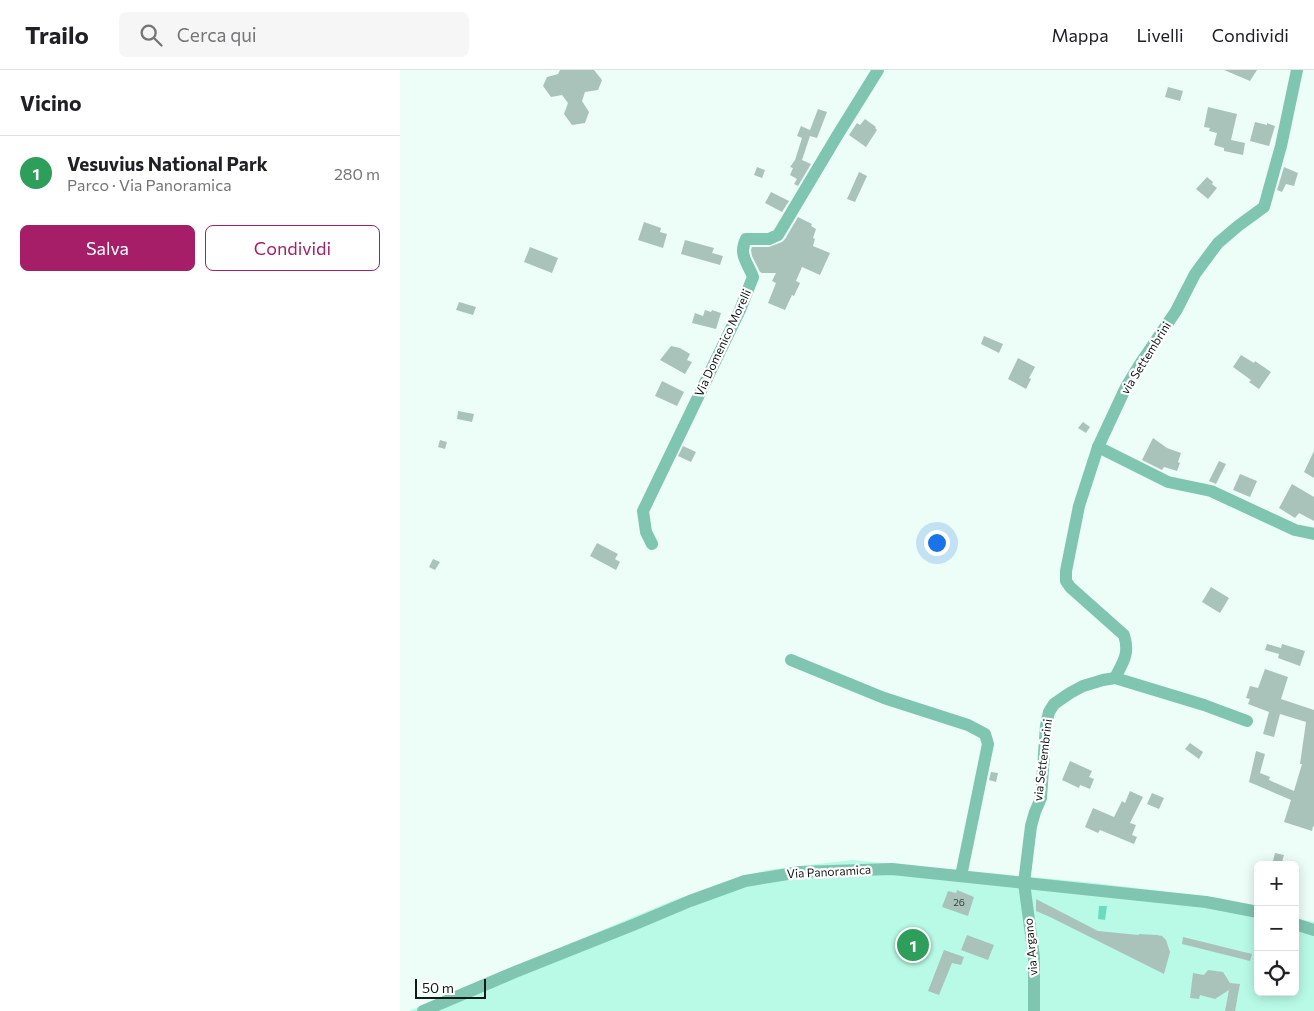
<!DOCTYPE html>
<html lang="it">
<head>
<meta charset="utf-8">
<style>
	:root { --surface:#fff; --page:#f6f6f6; --text:#202124; --muted:#757577; --line:#e0e0e0; --accent:#a61e67 }
	body { margin:0; font-family:Commissioner,sans-serif; background:var(--page); color:var(--text) }
	.controls { position:absolute; right:15px; bottom:15px; display:grid; overflow:hidden; border-radius:8px; box-shadow:0 2px 12px #0003 }
	.controls button { width:45px; height:45px; display:grid; place-items:center; padding:0; border:0; border-bottom:1px solid var(--line); background:var(--surface); color:var(--text); font:25px sans-serif }
	.scale { position:absolute; left:15px; bottom:12px; width:71px; box-sizing:border-box; padding-left:5px; border:2px solid #101a17; border-top:0; font-size:14px; line-height:18px; white-space:nowrap; color:#101a17; -webkit-text-stroke:4px #fff; paint-order:stroke }
	.you { position:absolute; left:536px; top:472px; width:18px; height:18px; margin:-12px; border:4px solid #fff; border-radius:50%; background:#1a73e8; box-shadow:0 0 0 8px #1a73e833 }
	.badge { display:grid; place-items:center; width:32px; height:32px; border-radius:50%; background:var(--accent); color:#fff; font-size:16px; font-weight:700 }
	.pin { position:absolute; translate:-50% -50%; border:2px solid #fff; box-shadow:0 1px 5px #0006 }
	.list { margin:0; padding:0; list-style:none }
	h2 { display:flex; justify-content:space-between; align-items:center; height:65px; margin:0; padding:0 20px; font-size:21px }
	h2 small { font-size:16px; font-weight:400; color:var(--muted) }
	.list li { display:grid; grid-template-columns:32px 1fr auto; gap:15px; align-items:center; box-sizing:border-box; height:75px; padding:0 20px; border-top:1px solid var(--line) }
	.list b { display:block; font-size:19px; white-space:nowrap }
	.list p { margin:0; font-size:16px; white-space:nowrap; color:var(--muted) }
	.list em { font-size:16px; font-style:normal; color:var(--muted) }
	.actions { display:flex; gap:10px; padding:15px 20px }
	.actions a { flex:1; padding:11px 0; border:1px solid var(--accent); border-radius:8px; text-align:center; font-size:18px; color:var(--accent) }
	.actions .main { background:var(--accent); color:#fff }
	.icon { flex:none; width:28px; height:28px; fill:none; stroke:currentColor; stroke-width:2; stroke-linecap:round; stroke-linejoin:round }
	.map { position:relative; flex:none; width:914px; height:941px; overflow:hidden }
	header { display:flex; align-items:center; gap:30px; box-sizing:border-box; height:70px; padding:0 25px; background:var(--surface); border-bottom:1px solid var(--line) }
	header strong { font-size:24px }
	nav { display:flex; gap:28px; margin-inline-start:auto; font-size:18px }
	.search { width:350px; height:45px; background:var(--page); display:flex; align-items:center; gap:12px; box-sizing:border-box; padding:0 18px; border-radius:8px; color:var(--muted); font-size:19px }
	main { display:flex }
	aside { flex:1; background:var(--surface) }
	.map>svg:first-child { display:block }
	.green { fill:#b8fae6 }
	.water { fill:#6cdbbd }
	.building { fill:#a9c3bb }
	.lines { fill:none; stroke-linecap:round; stroke-linejoin:round }
	.minor { stroke:#7fc5b0; stroke-width:12 }
	.labels { text-anchor:middle; stroke-width:4.5; stroke-linejoin:round; paint-order:stroke }
	.number-label { font-size:10px; fill:#364440 }
	.street-label { font-size:12px; fill:#101a17; stroke:#fff }
</style>
</head>
<body>
<header>
<strong>Trailo</strong>
<div class="search"><svg class="icon" aria-label="search" viewBox="0 0 24 24"><circle cx="10" cy="10" r="6"/><path d="M15 15l6 6"/></svg>Cerca qui</div>
<nav><a>Mappa</a><a>Livelli</a><a>Condividi</a></nav>
</header>
<main>
<aside>
<h2>Vicino<small></small></h2>
<ul class="list">
<li><span class="badge" style="background:#2e9e5b">1</span><div><b>Vesuvius National Park</b><p>Parco · Via Panoramica</p></div><em>280 m</em></li>
</ul>
<div class="actions"><a class="main">Salva</a><a>Condividi</a></div>
</aside>
<div class="map">
<svg width="914" height="941" viewBox="0 0 914 941">
	<rect width="100%" height="100%" fill="#edfef8"/>
	<!-- green -->
	<polygon class="green" points="452,790 695,813 819,828 858,838 858,922 895,922 895,848 914,852 914,941 9,941 274,830 367,800"/>
	<!-- water -->
	<polygon class="water" points="699,836 707,836 705,850 698,849"/>
	<!-- building -->
	<g class="building">
		<polygon points="160,0 194,0 202,10 198,20 185,22 182,31 189,42 185,53 172,55 164,44 168,33 162,25 151,27 143,16 147,7 158,4"/>
		<polygon points="824,0 857,0 850,11"/>
		<polygon points="768,17 783,21 780,31 765,27"/>
		<polygon points="808,37 837,44 831,70 845,73 843,85 824,81 824,78 814,75 817,63 809,61 810,58 804,57"/>
		<polygon points="418,39 427,42 417,68 410,66 402,90 411,94 398,116 394,114 397,109 390,105 393,98 390,97 395,90 402,68 397,66 401,56 410,60"/>
		<polygon points="465,49 476,57 475,58 477,60 466,77 449,65 457,53 460,55"/>
		<polygon points="855,52 867,55 867,53 875,56 869,76 850,71"/>
		<polygon points="357,97 365,100 362,108 354,105"/>
		<polygon points="884,97 898,103 894,116 886,114 882,122 877,120"/>
		<polygon points="459,102 467,106 455,132 447,129"/>
		<polygon points="807,107 813,112 812,114 817,118 808,129 796,119"/>
		<polygon points="371,122 389,131 382,142 365,133"/>
		<polygon points="398,147 412,154 411,156 416,159 413,168 415,169 413,176 430,183 420,205 402,197 396,211 400,213 394,226 392,225 385,240 368,233 376,213 372,211 376,203 362,203 360,202 352,186 351,180 352,177 369,177 382,172 385,169"/>
		<polygon points="244,152 261,158 260,162 267,164 263,178 238,170"/>
		<polygon points="285,170 314,178 312,183 323,186 320,195 281,184"/>
		<polygon points="130,177 158,188 152,203 124,192"/>
		<polygon points="59,232 76,237 73,245 56,240"/>
		<polygon points="305,240 311,242 312,240 321,243 316,259 292,253 295,243 303,246"/>
		<polygon points="584,266 603,274 599,283 581,274"/>
		<polygon points="271,276 280,278 290,284 287,290 292,292 285,304 260,290"/>
		<polygon points="841,285 854,293 855,291 871,302 859,319 849,312 851,310 833,297"/>
		<polygon points="618,288 635,297 629,308 631,309 626,319 608,309"/>
		<polygon points="262,311 284,322 277,336 255,326"/>
		<polygon points="58,341 74,344 72,352 57,349"/>
		<polygon points="683,352 690,357 686,363 678,358"/>
		<polygon points="753,368 767,378 781,383 778,392 780,393 777,401 764,397 762,400 742,390"/>
		<polygon points="40,370 47,372 45,379 38,377"/>
		<polygon points="283,376 296,382 291,392 278,386"/>
		<polygon points="914,381 914,408 904,402"/>
		<polygon points="819,391 826,394 816,414 809,411"/>
		<polygon points="840,404 857,411 850,427 833,420"/>
		<polygon points="892,414 914,427 914,451 899,443 895,448 879,438"/>
		<polygon points="197,473 218,484 215,489 220,492 216,500 190,486"/>
		<polygon points="33,489 40,492 35,500 29,497"/>
		<polygon points="811,517 829,528 820,543 802,532"/>
		<polygon points="867,574 881,578 882,574 905,581 900,596 878,588 879,584 865,580"/>
		<polygon points="865,599 888,607 881,629 914,640 914,757 913,756 912,761 884,752 891,730 849,712 856,681 865,684 860,703 870,707 869,710 894,721 902,694 900,694 906,652 880,644 874,667 863,664 869,642 848,634 850,629 846,628 850,616 858,618"/>
		<polygon points="790,673 803,682 799,689 785,679"/>
		<polygon points="670,691 692,701 689,707 694,709 690,719 680,715 679,718 662,710"/>
		<polygon points="591,702 598,703 596,712 589,710"/>
		<polygon points="730,721 743,727 730,753 736,755 732,765 737,767 734,774 700,760 698,763 685,757 693,738 714,747 722,731 725,733"/>
		<polygon points="752,723 764,728 759,739 747,734"/>
		<polygon points="875,783 884,785 881,795 872,795"/>
		<polygon points="557,820 574,827 568,846 542,837 548,821 556,823"/>
		<polygon points="636,829 698,861 739,865 739,864 757,865 762,866 766,870 770,882 764,904 650,847 636,841"/>
		<polygon points="567,865 594,875 588,890 561,880"/>
		<polygon points="783,867 852,884 850,891 782,874"/>
		<polygon points="544,880 564,887 561,895 552,893 539,925 528,921"/>
		<polygon points="808,900 823,902 830,913 840,914 835,941 825,941 829,920 815,929 800,925 799,929 790,928 793,903 804,905"/>
	</g>
	<g class="lines">
		<!-- minor -->
		<g class="minor">
			<polyline points="698,377 768,412 811,421 895,460 914,464"/>
			<path d="M 252,474 L 246,462 L 243,441 L 340,240 L 353,207 C 348,193 338,185 346,169 L 369,169 L 378,165 L 437,66 L 478,0"/>
			<polyline points="391,590 484,628 568,655 585,664 588,674 561,806"/>
			<path d="M 715,608 C 723,592 730,584 724,565 L 670,517 L 666,511 L 666,501 L 679,436 L 698,377 L 726,317 L 740,294 L 776,241 L 795,204 L 812,181 L 818,173 L 838,156 L 864,137 L 881,76 L 897,0"/>
			<polyline points="895,854 914,860"/>
			<polyline points="23,941 115,902 233,855 290,831 345,811 400,802 492,799 806,832 858,842"/>
			<polyline points="634,941 634,887 624,813 631,756 635,742 641,728 646,655 649,642 654,634 670,623 683,616 703,610 715,608 804,635 847,651"/>
		</g>
	</g>
	<g class="labels">
		<!-- number labels -->
		<g class="number-label">
			<text x="559" y="836">26</text>
		</g>
		<!-- street labels -->
		<g class="street-label">
			<text transform="translate(323 273) rotate(-65)" y="4">Via Domenico Morelli</text>
			<text transform="translate(746 288) rotate(-58)" y="4">via Settembrini</text>
			<text transform="translate(643 690) rotate(-83)" y="4">via Settembrini</text>
			<text transform="translate(429 802) rotate(-3)" y="4">Via Panoramica</text>
			<text transform="translate(631 877) rotate(-95)" y="4">via Argano</text>
		</g>
	</g>
</svg>
<div class="controls">
<button>+</button>
<button>−</button>
<button><svg class="icon" aria-label="locate" viewBox="0 0 24 24"><circle cx="12" cy="12" r="6"/><path d="M12 2v4M12 18v4M2 12h4M18 12h4"/></svg></button>
</div>
<div class="scale">50 m</div>
<div class="you"></div>
<div class="pin badge" style="left:513px;top:875px;background:#2e9e5b">1</div>
</div>
</main>
</body>
</html>
